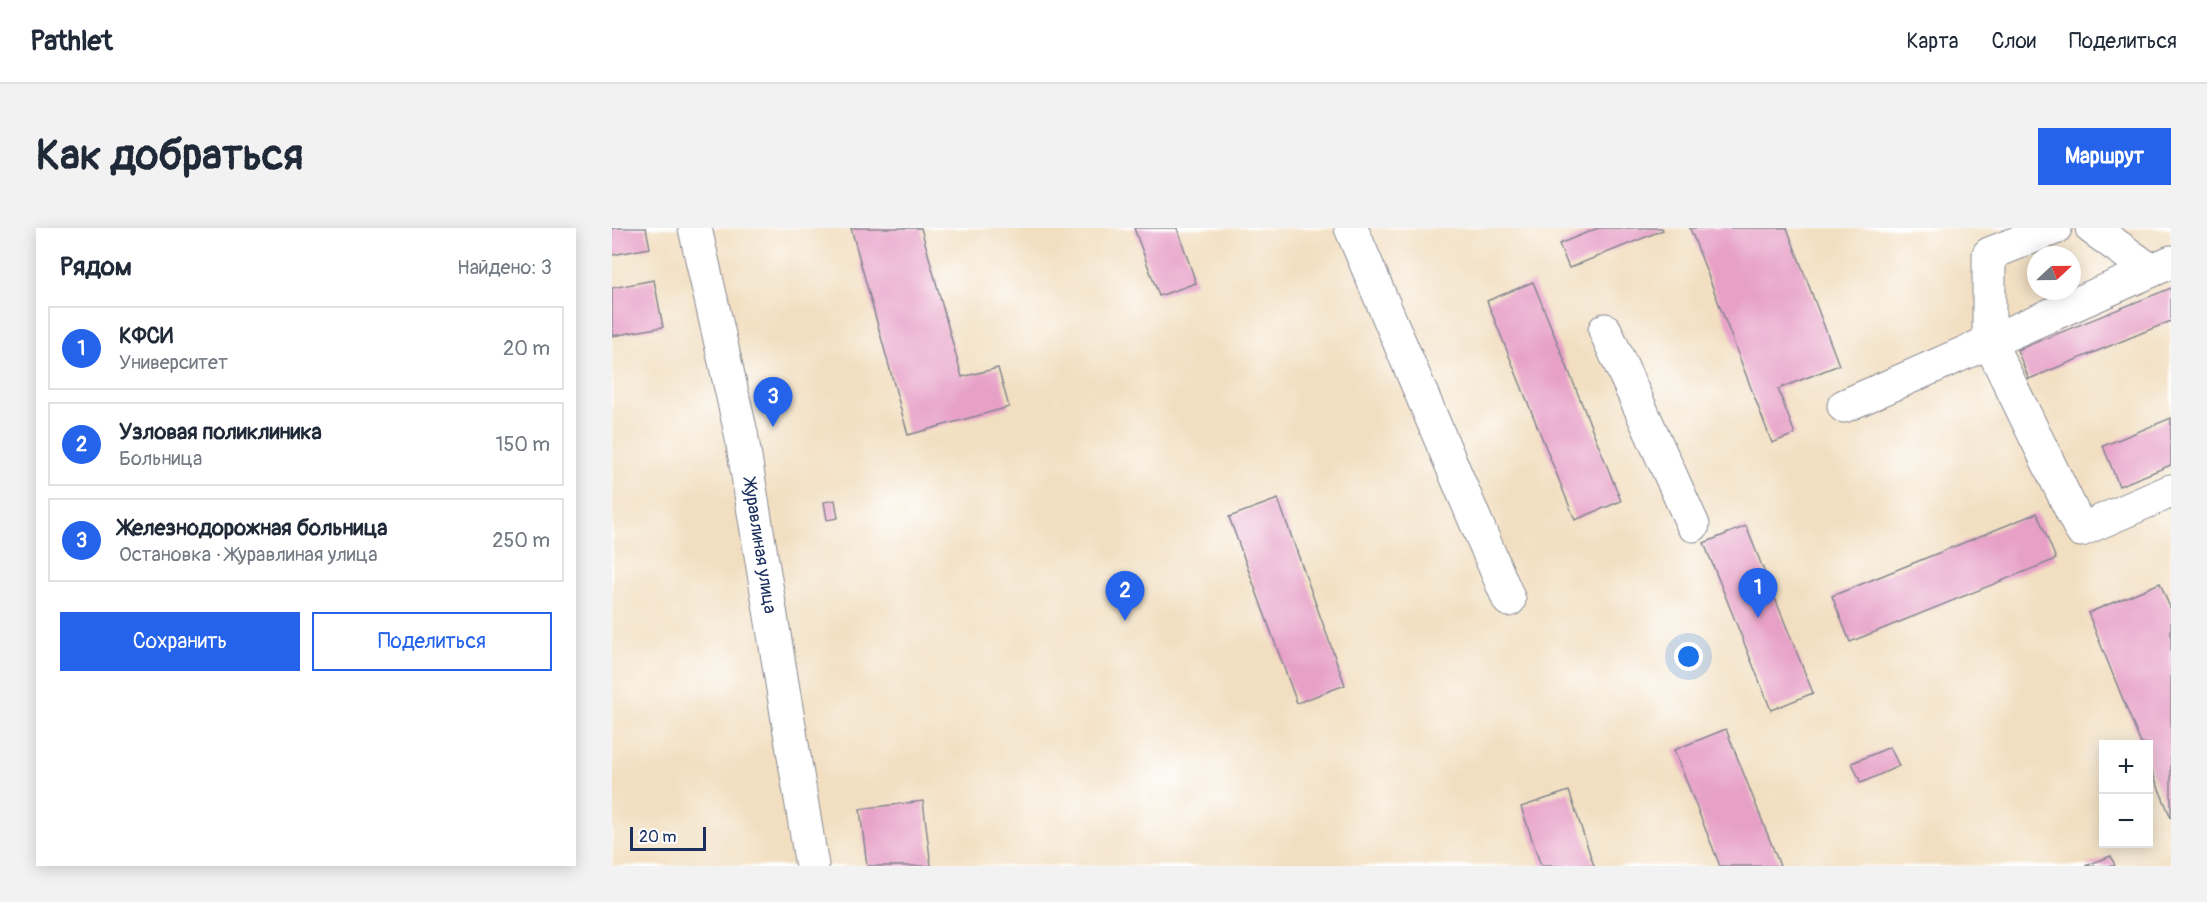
<!DOCTYPE html>
<html lang="ru">
<head>
<meta charset="utf-8">
<style>
	:root { --surface:#fff; --page:#f2f2f3; --text:#1f2937; --muted:#747a83; --line:#e0e1e3; --accent:#2563eb }
	body { margin:0; font-family:Pangolin,sans-serif; background:var(--page); color:var(--text) }
	.controls { position:absolute; right:18px; bottom:18px; display:grid; overflow:hidden; border-radius:0px; box-shadow:0 3px 15px #0003 }
	.controls button { width:54px; height:54px; display:grid; place-items:center; padding:0; border:0; border-bottom:2px solid var(--line); background:var(--surface); color:var(--text); font:30px sans-serif }
	.compass { position:absolute; left:1415px; top:18px; width:54px; height:54px; border-radius:50%; background:var(--surface); box-shadow:0 3px 15px #0003; rotate:68deg }
	.scale { position:absolute; left:18px; bottom:15px; width:76px; box-sizing:border-box; padding-left:6px; border:3px solid #1b2f5e; border-top:0; font-size:16px; line-height:21px; white-space:nowrap; color:#1b2f5e; -webkit-text-stroke:4px #fff; paint-order:stroke }
	.you { position:absolute; left:1077px; top:429px; width:21px; height:21px; margin:-15px; border:4px solid #fff; border-radius:50%; background:#1a73e8; box-shadow:0 0 0 9px #1a73e833 }
	.badge { display:grid; place-items:center; width:39px; height:39px; border-radius:50%; background:var(--accent); color:#fff; font-size:20px; font-weight:700 }
	.pin { position:absolute; translate:-50% -50px; filter:drop-shadow(0 2px 3px #0008) }
	.pin::after { content:''; position:absolute; top:32px; width:21px; height:18px; background:inherit; clip-path:polygon(0 0,100% 0,50% 100%) }
	.list { margin:0; padding:0; list-style:none }
	h2 { display:flex; justify-content:space-between; align-items:center; height:78px; margin:0; padding:0 24px; font-size:26px }
	h2 small { font-size:20px; font-weight:400; color:var(--muted) }
	.list li { display:grid; grid-template-columns:39px 1fr auto; gap:18px; align-items:center; box-sizing:border-box; height:84px; margin:0 12px 12px; padding:0 12px; border:2px solid var(--line); border-radius:0px }
	.list b { display:block; font-size:22px; white-space:nowrap }
	.list p { margin:0; font-size:20px; white-space:nowrap; color:var(--muted) }
	.list em { font-size:20px; font-style:normal; color:var(--muted) }
	.actions { display:flex; gap:12px; padding:18px 24px }
	.actions a { flex:1; padding:14px 0; border:2px solid var(--accent); border-radius:0px; text-align:center; font-size:21px; color:var(--accent) }
	.actions .main { background:var(--accent); color:#fff }
	.map { position:relative; flex:none; width:1559px; height:638px; overflow:hidden; border-radius:0px }
	header { display:flex; align-items:center; gap:36px; box-sizing:border-box; height:84px; padding:0 30px; background:var(--surface); border-bottom:2px solid var(--line) }
	header strong { font-size:28px }
	nav { display:flex; gap:33px; margin-inline-start:auto; font-size:21px }
	.intro { display:flex; align-items:center; justify-content:space-between; box-sizing:border-box; height:144px; padding:0 36px }
	h1 { margin:0; font-size:42px }
	.button { padding:15px 27px; border-radius:0px; background:var(--accent); color:#fff; font-size:21px; font-weight:700 }
	main { display:flex; gap:36px; padding:0 36px }
	aside { flex:1; background:var(--surface); border-radius:0px; box-shadow:0 3px 15px #0003 }
	.map>svg:first-child { display:block }
	.building { fill:#e7a1c7 }
	.lines { fill:none; stroke-linecap:round; stroke-linejoin:round }
	.minor-casing { stroke:#868790; stroke-width:35 }
	.minor { stroke:#fff; stroke-width:33 }
	.labels { text-anchor:middle; stroke-width:4.5; stroke-linejoin:round; paint-order:stroke }
	.street-label { font-size:18px; fill:#1b2f5e; stroke:#fff }
</style>
</head>
<body>
<header>
<strong>Pathlet</strong>
<nav><a>Карта</a><a>Слои</a><a>Поделиться</a></nav>
</header>
<div class="intro"><h1>Как добраться</h1><a class="button">Маршрут</a></div>
<main>
<aside>
<h2>Рядом<small>Найдено: 3</small></h2>
<ul class="list">
<li><span class="badge">1</span><div><b>КФСИ</b><p>Университет</p></div><em>20 m</em></li>
<li><span class="badge">2</span><div><b>Узловая поликлиника</b><p>Больница</p></div><em>150 m</em></li>
<li><span class="badge">3</span><div><b>Железнодорожная больница</b><p>Остановка · Журавлиная улица</p></div><em>250 m</em></li>
</ul>
<div class="actions"><a class="main">Сохранить</a><a>Поделиться</a></div>
</aside>
<div class="map">
<svg width="1559" height="638" viewBox="0 0 1559 638">
	<rect width="100%" height="100%" fill="#fff"/>
	<filter id="ink" filterUnits="userSpaceOnUse"><feTurbulence type="fractalNoise" baseFrequency=".0167" numOctaves="2"/><feDisplacementMap in="SourceGraphic" scale="12" xChannelSelector="R" yChannelSelector="G"/><feConvolveMatrix kernelMatrix="1 2 1 2 8 2 1 2 1" color-interpolation-filters="sRGB"/></filter>
	<filter id="wash" filterUnits="userSpaceOnUse"><feTurbulence type="fractalNoise" baseFrequency=".008" numOctaves="4" result="noise"/><feDisplacementMap in="SourceGraphic" scale="24" xChannelSelector="R" yChannelSelector="G"/><feGaussianBlur stdDeviation="1.35" result="paint"/><feColorMatrix in="noise" values="0 0 0 0 0 0 0 0 0 0 0 0 0 0 0 0 0 1.4 0 .05"/><feComposite in="paint" operator="in"/></filter>
	<g filter="url(#wash)">
		<rect width="100%" height="100%" fill="#f2dfc1"/>
		<g id="blocks">
			<!-- building -->
			<g class="building">
				<polygon points="0,0 34,0 38,20 0,27"/>
				<polygon points="239,0 309,0 350,149 386,140 397,179 296,207"/>
				<polygon points="522,0 565,0 584,55 547,68"/>
				<polygon points="986,0 1050,0 1051,2 957,40 947,16"/>
				<polygon points="1078,0 1175,0 1227,137 1166,161 1183,206 1160,215"/>
				<polygon points="42,52 51,99 0,108 0,60"/>
				<polygon points="921,54 1009,273 963,292 875,73"/>
				<polygon points="1559,60 1559,93 1417,151 1405,122"/>
				<polygon points="1559,190 1559,237 1507,258 1491,218"/>
				<polygon points="666,271 733,457 685,475 617,289"/>
				<polygon points="223,272 226,290 215,292 212,274"/>
				<polygon points="1425,285 1444,331 1238,414 1220,368"/>
				<polygon points="1134,298 1201,465 1159,482 1092,315"/>
				<polygon points="1548,355 1559,382 1559,590 1536,534 1536,516 1529,516 1476,385"/>
				<polygon points="1114,501 1168,638 1108,638 1062,522"/>
				<polygon points="1278,519 1287,538 1249,555 1240,535"/>
				<polygon points="957,563 982,638 929,638 909,579"/>
				<polygon points="311,573 319,638 255,638 248,581"/>
				<polygon points="1499,628 1503,638 1473,638"/>
			</g>
		</g>
	</g>
	<g filter="url(#ink)">
		<use href="#blocks" fill-opacity="0" stroke="#868790" stroke-width="1.5"/>
		<g class="lines">
			<!-- minor casing -->
			<g class="minor-casing">
				<g id="minor">
					<polyline points="83,0 129,205 200,638"/>
					<polyline points="739,0 897,372"/>
					<polyline points="1443,0 1377,26 1377,113 1469,302 1559,263"/>
					<polyline points="1480,0 1538,42"/>
					<polyline points="993,102 1081,297"/>
					<polyline points="1232,178 1559,34"/>
				</g>
			</g>
			<!-- minor -->
			<use href="#minor" class="minor"/>
		</g>
	</g>
	<g class="labels">
		<!-- street labels -->
		<g class="street-label">
			<text transform="translate(148 318) rotate(81)" y="6">Журавлиная улица</text>
		</g>
	</g>
</svg>
<div class="controls">
<button>+</button>
<button>−</button>
</div>
<svg class="compass" viewBox="-18 -18 36 36"><path d="M0-13l5 13h-10z" fill="#e53935"/><path d="M0 13l5-13h-10z" fill="#747a83"/></svg>
<div class="scale">20 m</div>
<div class="you"></div>
<div class="pin badge" style="left:1146px;top:390px">1</div>
<div class="pin badge" style="left:513px;top:393px">2</div>
<div class="pin badge" style="left:161px;top:199px">3</div>
</div>
</main>
</body>
</html>
